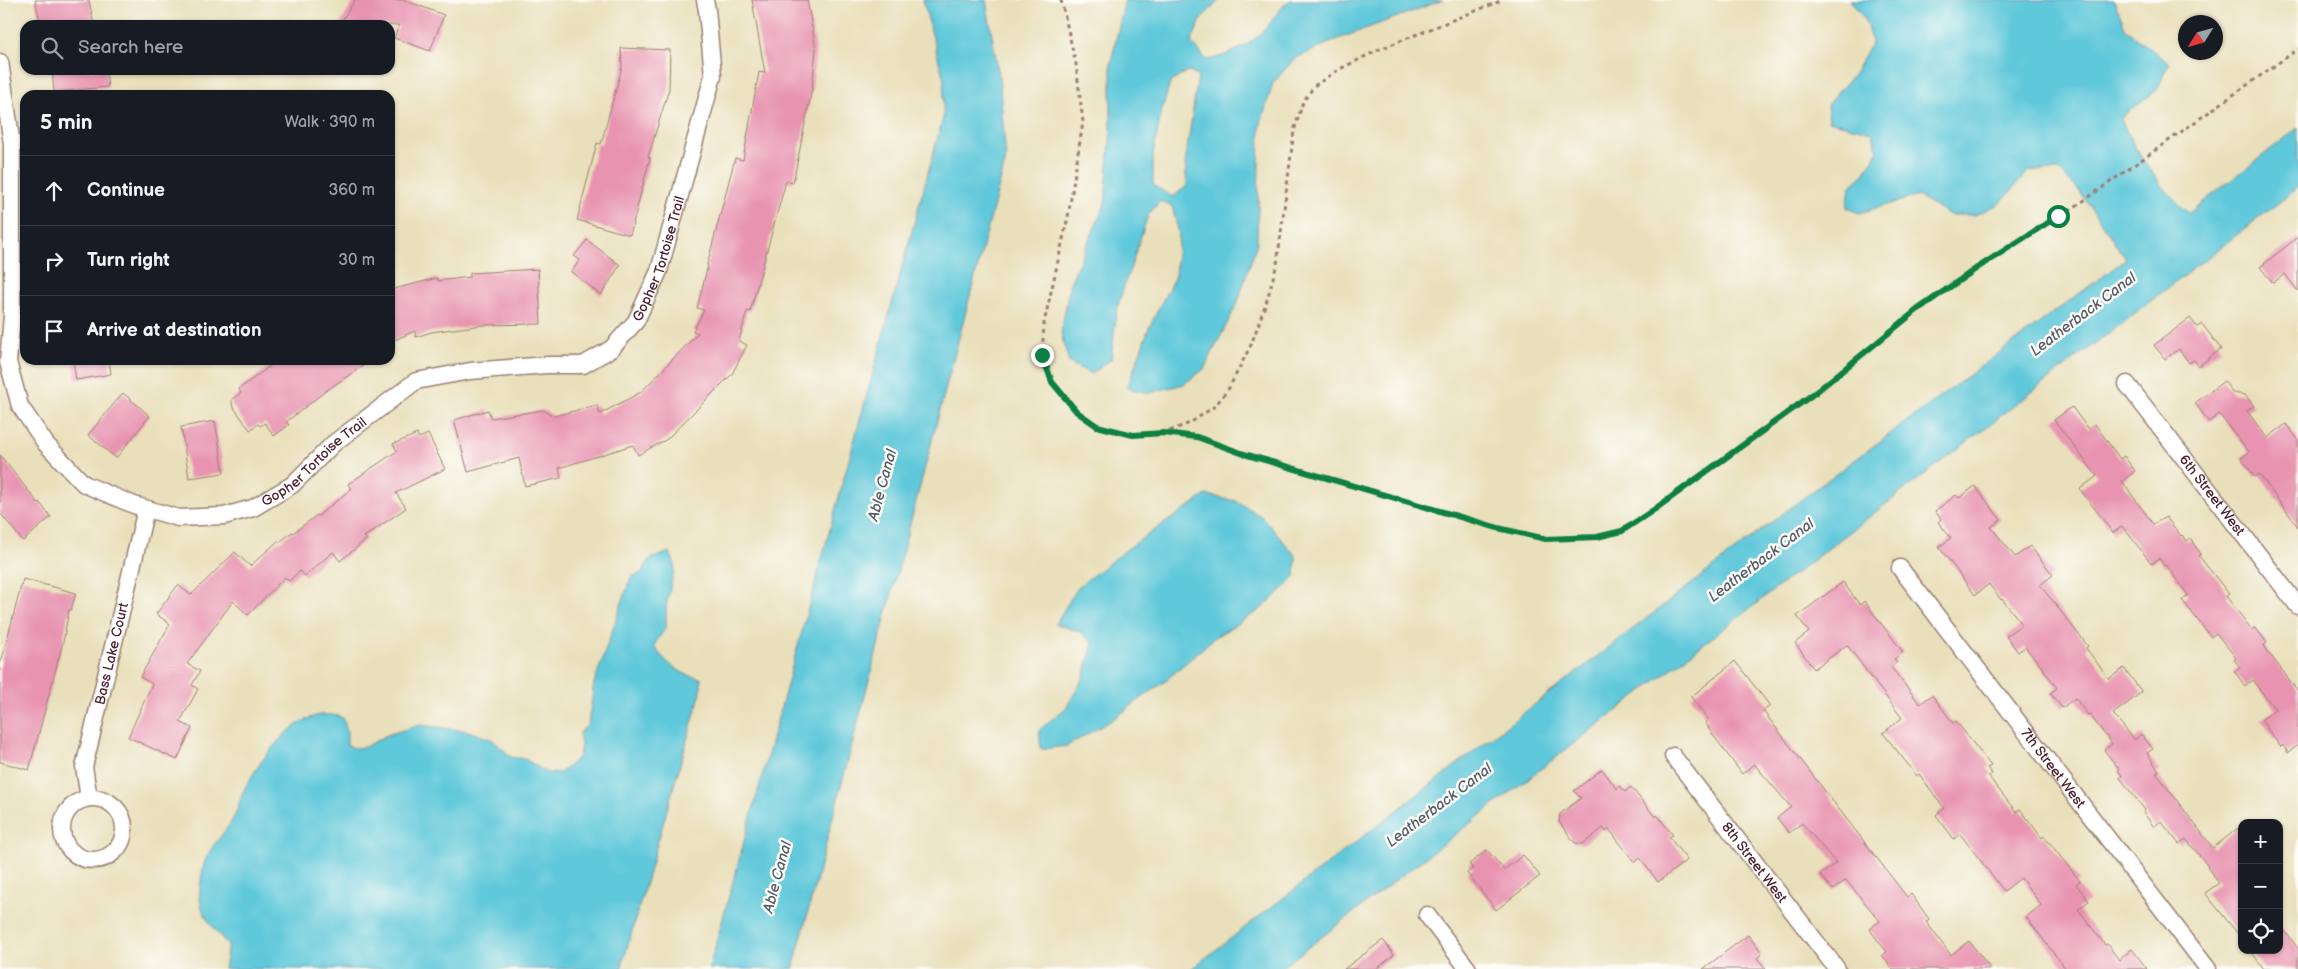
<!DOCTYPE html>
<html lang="en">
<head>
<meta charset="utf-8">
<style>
	:root { --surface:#171b24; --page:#20242c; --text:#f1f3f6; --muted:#9ea1a6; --line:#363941 }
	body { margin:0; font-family:"Balsamiq Sans",sans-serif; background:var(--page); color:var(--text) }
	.controls { position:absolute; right:15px; bottom:15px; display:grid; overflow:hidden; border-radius:10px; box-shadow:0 1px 4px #0004 }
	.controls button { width:45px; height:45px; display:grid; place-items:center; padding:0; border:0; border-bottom:1px solid var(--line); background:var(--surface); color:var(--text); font:25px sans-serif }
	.compass { position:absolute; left:2178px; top:15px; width:45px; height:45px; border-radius:50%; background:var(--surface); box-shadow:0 1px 4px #0004; rotate:233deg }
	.stop { position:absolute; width:15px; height:15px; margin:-11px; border:4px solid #0b8043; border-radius:50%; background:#fff }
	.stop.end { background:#0b8043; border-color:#fff; box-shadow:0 1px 5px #0008 }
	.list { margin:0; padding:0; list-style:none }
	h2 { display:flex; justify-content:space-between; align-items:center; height:65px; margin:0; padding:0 20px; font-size:21px }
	h2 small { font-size:16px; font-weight:400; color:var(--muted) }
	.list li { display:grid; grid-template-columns:32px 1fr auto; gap:15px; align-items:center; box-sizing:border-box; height:70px; padding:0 20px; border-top:1px solid var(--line) }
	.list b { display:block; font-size:19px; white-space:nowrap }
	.list em { font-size:16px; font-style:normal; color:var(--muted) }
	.icon { flex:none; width:28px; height:28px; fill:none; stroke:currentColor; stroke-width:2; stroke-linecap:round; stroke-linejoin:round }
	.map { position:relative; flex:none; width:2298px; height:969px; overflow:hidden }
	.search { position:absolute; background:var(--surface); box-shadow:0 1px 4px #0004; left:20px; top:20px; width:375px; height:55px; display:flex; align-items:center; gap:12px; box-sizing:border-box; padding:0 18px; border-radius:15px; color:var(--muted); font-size:19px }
	.panel { position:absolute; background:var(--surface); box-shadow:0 1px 4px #0004; left:20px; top:90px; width:375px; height:275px; border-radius:15px }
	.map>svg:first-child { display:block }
	.water { fill:#5fc8da; stroke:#547482; fill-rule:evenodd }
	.building { fill:#e894b1 }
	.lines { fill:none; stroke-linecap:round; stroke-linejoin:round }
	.street-casing { stroke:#9a7f72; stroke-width:19 }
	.path { stroke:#9a7f72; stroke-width:3; stroke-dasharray:4 4; stroke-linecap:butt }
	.street { stroke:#fff; stroke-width:16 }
	.route { stroke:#0b8043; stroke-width:6 }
	.labels { text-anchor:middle; stroke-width:5; stroke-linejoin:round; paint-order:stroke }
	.street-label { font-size:14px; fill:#4a1f2b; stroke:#fdfcf7 }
	.water-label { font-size:15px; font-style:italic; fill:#515a68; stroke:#fdfcf7 }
</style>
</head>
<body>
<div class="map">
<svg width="2298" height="969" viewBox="0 0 2298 969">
	<rect width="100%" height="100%" fill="#fdfcf7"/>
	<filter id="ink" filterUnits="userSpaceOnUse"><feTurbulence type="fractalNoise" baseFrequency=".02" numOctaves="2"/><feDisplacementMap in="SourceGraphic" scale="10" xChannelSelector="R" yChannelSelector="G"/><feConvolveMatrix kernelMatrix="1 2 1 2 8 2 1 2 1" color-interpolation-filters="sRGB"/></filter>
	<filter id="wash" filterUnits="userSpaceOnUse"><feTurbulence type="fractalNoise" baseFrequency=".0096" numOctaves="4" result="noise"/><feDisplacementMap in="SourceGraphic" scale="20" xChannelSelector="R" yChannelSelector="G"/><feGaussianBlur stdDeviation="1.12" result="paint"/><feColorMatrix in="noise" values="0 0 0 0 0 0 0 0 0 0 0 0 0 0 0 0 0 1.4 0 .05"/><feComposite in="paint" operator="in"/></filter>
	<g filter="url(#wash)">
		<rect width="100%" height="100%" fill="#e9dfba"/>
		<!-- water -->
		<g class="water">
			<polygon points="923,0 986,0 999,76 1006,159 793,969 709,969 943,118 944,80"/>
			<path d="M 1125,0 L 1220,0 L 1202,18 L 1191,42 L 1207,60 C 1226,56 1244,49 1259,35 C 1271,25 1277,10 1290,0 L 1443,0 L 1338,39 L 1294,59 L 1273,83 L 1260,127 L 1257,243 L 1237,304 L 1204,369 L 1184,384 L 1149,393 L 1127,388 L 1149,328 L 1175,276 L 1179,234 L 1172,206 L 1160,201 L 1148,215 L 1117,308 L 1111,359 L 1092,374 L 1069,363 L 1061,333 L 1070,283 L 1105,204 L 1111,130 L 1111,62 ZM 1187,71 L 1198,76 L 1185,163 L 1187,186 L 1173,197 L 1153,185 L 1153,155 L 1161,113 L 1170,83 Z"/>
			<path d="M 1850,0 L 2114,0 L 2126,30 L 2169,63 L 2157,90 L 2121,117 C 2129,145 2166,195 2189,213 L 2298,128 L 2298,188 L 1280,969 L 1191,969 L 1794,505 L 2126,259 L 2080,192 L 2058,170 L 2029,171 L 1999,204 L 1975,215 L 1950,215 L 1918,196 L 1859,213 L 1847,208 L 1850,187 L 1863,175 L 1878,151 L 1872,132 L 1829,121 L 1827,105 L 1854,74 L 1872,42 L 1864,18 Z"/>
			<polygon points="1206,495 1236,501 1262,517 1296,556 1295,578 1260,610 1215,637 1164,682 1112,720 1067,746 1041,749 1039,730 1066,708 1084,677 1093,643 1081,632 1055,624 1079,586 1130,547"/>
			<path d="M 670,552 L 675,565 L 666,607 L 666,627 L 654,645 C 662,661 683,677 701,678 L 701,692 L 621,969 L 224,969 L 228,945 C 216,931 201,917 200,897 C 199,889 203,863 207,856 C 215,841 228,830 235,815 C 239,807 240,798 244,790 C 261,758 301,700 343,718 L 347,731 L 347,745 L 355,748 L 365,747 L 387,735 L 419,725 L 468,731 L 493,740 L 511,757 L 525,759 L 547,773 L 560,773 L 579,757 L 581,745 L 579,733 L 588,725 L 594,683 L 631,577 L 641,573 L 650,559 Z"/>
		</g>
		<g id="blocks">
			<!-- building -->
			<g class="building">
				<polygon points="35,0 89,0 94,25 41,25"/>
				<polygon points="355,0 404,0 444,15 430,51 394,38 399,25 339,25"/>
				<polygon points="752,0 807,0 816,49 812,89 793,183 786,181 750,312 747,311 739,341 747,345 732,374 667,439 638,455 633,445 559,468 561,478 525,486 519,458 468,472 454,420 488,410 491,418 543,410 554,416 597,405 600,414 641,392 698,333 693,331 704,310 697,308 708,265 707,265 735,158 743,160 759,72 765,73"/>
				<polygon points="621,48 670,50 669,89 648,157 650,158 630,235 577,220 597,143 601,144 622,67"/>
				<polygon points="52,70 106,70 108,87 54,92"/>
				<polygon points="2298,237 2298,291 2285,274 2273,283 2260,267"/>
				<polygon points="587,240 620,265 601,295 571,272 580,260 574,256"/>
				<polygon points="538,269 541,324 483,325 431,332 416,337 415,331 390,342 390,290 437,278 438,281 470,277 470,273"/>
				<polygon points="2190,318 2197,327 2202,324 2221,349 2199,366 2194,360 2189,363 2179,349 2165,359 2154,345"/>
				<polygon points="73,360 109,360 111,374 76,380"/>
				<polygon points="278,360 371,360 327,390 286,422 289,425 274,436 265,423 260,426 258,424 250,430 232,405 232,399 241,393 239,389"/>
				<polygon points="2224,381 2233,393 2245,395 2254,406 2247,411 2267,438 2286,424 2298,439 2298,527 2259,474 2255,477 2241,458 2249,452 2219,414 2209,422 2195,403"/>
				<polygon points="123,393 150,416 116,458 88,435"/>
				<polygon points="2072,407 2088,429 2095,424 2120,459 2124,456 2135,471 2122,481 2153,524 2166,517 2181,536 2182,535 2187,541 2190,539 2201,554 2199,556 2229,594 2226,596 2252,630 2255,627 2267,643 2264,645 2268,652 2298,691 2298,745 2288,753 2283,745 2281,747 2261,720 2275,709 2252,680 2245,686 2234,671 2240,667 2234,660 2236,658 2216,633 2211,637 2182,600 2188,595 2166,565 2164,566 2159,558 2152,564 2122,526 2113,533 2080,489 2097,476 2054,420"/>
				<polygon points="215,421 224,473 189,478 181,427"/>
				<polygon points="417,434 419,438 428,434 445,469 396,493 406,508 364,537 367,539 340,561 333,552 305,576 300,571 289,581 285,577 248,615 233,601 187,664 200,671 192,685 198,689 180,722 192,728 177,760 128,737 152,684 140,677 170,624 156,614 178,585 191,595 235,552 250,566 278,541 280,542 292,532 293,533 317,515 318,516 351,489 348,484 397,451 393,444"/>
				<polygon points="0,455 38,503 39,502 51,517 23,541 0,513"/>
				<polygon points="1975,486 2001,520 1991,527 2015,557 2030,546 2053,575 2040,585 2088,646 2086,648 2109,679 2124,668 2142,692 2113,714 2135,740 2141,734 2153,749 2147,753 2159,771 2156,773 2213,848 2242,825 2242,939 2205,893 2219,883 2207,867 2208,866 2186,839 2179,844 2161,821 2154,827 2143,812 2145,810 2120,778 2122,776 2118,770 2119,769 2104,750 2112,744 2090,715 2089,716 2075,698 2062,708 2050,693 2057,688 2036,660 2025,647 2018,652 2006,636 2022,624 2002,599 2001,600 1989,584 1975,595 1939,547 1951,538 1938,522 1941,519 1935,511 1956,495 1959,498"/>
				<polygon points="23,579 76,593 71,610 69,610 63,642 29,770 0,762 0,666"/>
				<polygon points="1843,582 1860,605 1864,601 1903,652 1894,659 1897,662 1891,667 1920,704 1932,695 1953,723 1956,721 1991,766 1987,768 1992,774 1989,777 2016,812 2020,809 2042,838 2044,836 2080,881 2076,884 2089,901 2078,909 2105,945 2107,944 2119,960 2132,949 2147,969 2066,969 2026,917 2041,905 2021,878 2004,891 1960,834 1954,839 1936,815 1944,808 1919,774 1917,776 1883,733 1902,718 1847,645 1814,669 1795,643 1809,632 1797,616"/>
				<polygon points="1735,661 1770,706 1763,711 1907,897 1911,894 1929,919 1926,922 1951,955 1969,941 1991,969 1893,969 1882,955 1887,952 1869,929 1880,921 1846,880 1833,890 1820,875 1836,863 1802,823 1789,833 1777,818 1791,807 1754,764 1742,774 1708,728 1709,728 1705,722 1708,719 1691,697"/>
				<polygon points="1602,769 1617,789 1620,786 1625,792 1631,787 1655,817 1657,815 1673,835 1669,837 1687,860 1658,882 1640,858 1635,863 1609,829 1606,832 1603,828 1583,844 1575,843 1559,822 1560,814 1581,798 1574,791"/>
				<polygon points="1487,850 1504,870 1523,855 1540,876 1496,910 1467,873 1473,868 1469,864"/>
				<polygon points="2279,924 2298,948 2298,969 2264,969 2250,950 2279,950"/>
				<polygon points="1748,935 1762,954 1757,958 1766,969 1703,969"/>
				<polygon points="1383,940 1394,955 1376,969 1344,969"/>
			</g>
		</g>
	</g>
	<g filter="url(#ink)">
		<use href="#blocks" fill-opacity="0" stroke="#9a7f72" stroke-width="1"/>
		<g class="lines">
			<!-- street casing -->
			<g class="street-casing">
				<g id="street">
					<path id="s1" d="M 0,62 L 12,144 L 12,316 L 8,362 L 20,406 L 46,444 L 84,484 L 134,505 L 178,518 L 224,516 L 253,508 L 292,485 L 334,443 L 416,381 L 470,371 L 547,365 L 583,365 L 611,349 L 636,321 L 659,271 L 713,76 L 707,10 L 705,0"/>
					<path id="s2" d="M 2127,384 L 2298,606"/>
					<path id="s3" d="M 1900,568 L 2208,969"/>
					<path id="s4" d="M 1673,756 L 1837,969"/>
					<path id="s5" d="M 89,798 L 84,767 L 146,509"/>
					<circle cx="93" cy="829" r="31"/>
					<polyline points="1427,915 1468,969"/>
				</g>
			</g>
			<!-- path -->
			<g class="path">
				<polyline points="1061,0 1076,64 1083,122 1068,217 1044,323 1042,355 1052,382 1077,412 1097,426 1133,435 1164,433 1190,423 1215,406 1229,388 1251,345 1267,300 1277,264 1294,131 1303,102 1314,86 1338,70 1380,49 1503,0"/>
				<polyline points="1164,433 1197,437 1244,453 1498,528 1546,539 1597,537 1622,531 1655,509 1816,391 1917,310 1977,268 2082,202 2298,49"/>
			</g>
			<!-- street -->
			<use href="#street" class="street"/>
		</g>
	</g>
	<g class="lines" filter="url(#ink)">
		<!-- route -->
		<polyline class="route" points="1042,355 1052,382 1077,412 1097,426 1133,435 1164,433 1197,437 1244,454 1498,528 1546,539 1597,537 1622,531 1655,509 1816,392 1917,310 1977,268 2058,216"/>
	</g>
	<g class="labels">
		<!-- street labels -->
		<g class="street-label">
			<text dy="5" stroke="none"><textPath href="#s1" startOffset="1136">Gopher Tortoise Trail</textPath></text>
			<text dy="5" stroke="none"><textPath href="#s1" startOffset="701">Gopher Tortoise Trail</textPath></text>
			<text dy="5" stroke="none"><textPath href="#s2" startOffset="140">6th Street West</textPath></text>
			<text dy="5" stroke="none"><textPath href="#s5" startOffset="148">Bass Lake Court</textPath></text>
			<text dy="5" stroke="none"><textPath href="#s3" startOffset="252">7th Street West</textPath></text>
			<text dy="5" stroke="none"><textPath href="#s4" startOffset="134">8th Street West</textPath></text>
		</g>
		<!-- water labels -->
		<g class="water-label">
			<text transform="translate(2083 314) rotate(-37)" y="5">Leatherback Canal</text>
			<text transform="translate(882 485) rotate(-75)" y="5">Able Canal</text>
			<text transform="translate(1761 560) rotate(-37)" y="5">Leatherback Canal</text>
			<text transform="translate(1439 805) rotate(-37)" y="5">Leatherback Canal</text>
			<text transform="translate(777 877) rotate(-75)" y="5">Able Canal</text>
		</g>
	</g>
</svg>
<div class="controls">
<button>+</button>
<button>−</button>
<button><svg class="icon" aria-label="locate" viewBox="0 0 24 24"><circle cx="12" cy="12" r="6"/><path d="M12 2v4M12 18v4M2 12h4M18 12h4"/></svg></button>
</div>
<svg class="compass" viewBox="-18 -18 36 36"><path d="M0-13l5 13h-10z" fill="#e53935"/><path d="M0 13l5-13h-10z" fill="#9ea1a6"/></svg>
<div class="stop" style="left:2058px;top:216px"></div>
<div class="stop end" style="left:1042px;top:355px"></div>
<div class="search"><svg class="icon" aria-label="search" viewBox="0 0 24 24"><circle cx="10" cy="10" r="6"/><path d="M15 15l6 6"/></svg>Search here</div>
<section class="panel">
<h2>5 min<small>Walk · 390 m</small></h2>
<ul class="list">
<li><svg class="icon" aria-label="ahead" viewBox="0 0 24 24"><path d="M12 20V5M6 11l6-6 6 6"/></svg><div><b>Continue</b></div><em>360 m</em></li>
<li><svg class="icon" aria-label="right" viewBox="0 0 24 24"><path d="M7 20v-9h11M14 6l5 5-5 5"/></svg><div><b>Turn right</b></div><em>30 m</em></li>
<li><svg class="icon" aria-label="arrive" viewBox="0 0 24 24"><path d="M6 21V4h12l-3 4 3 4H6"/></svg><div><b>Arrive at destination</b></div></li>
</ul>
</section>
</div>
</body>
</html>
